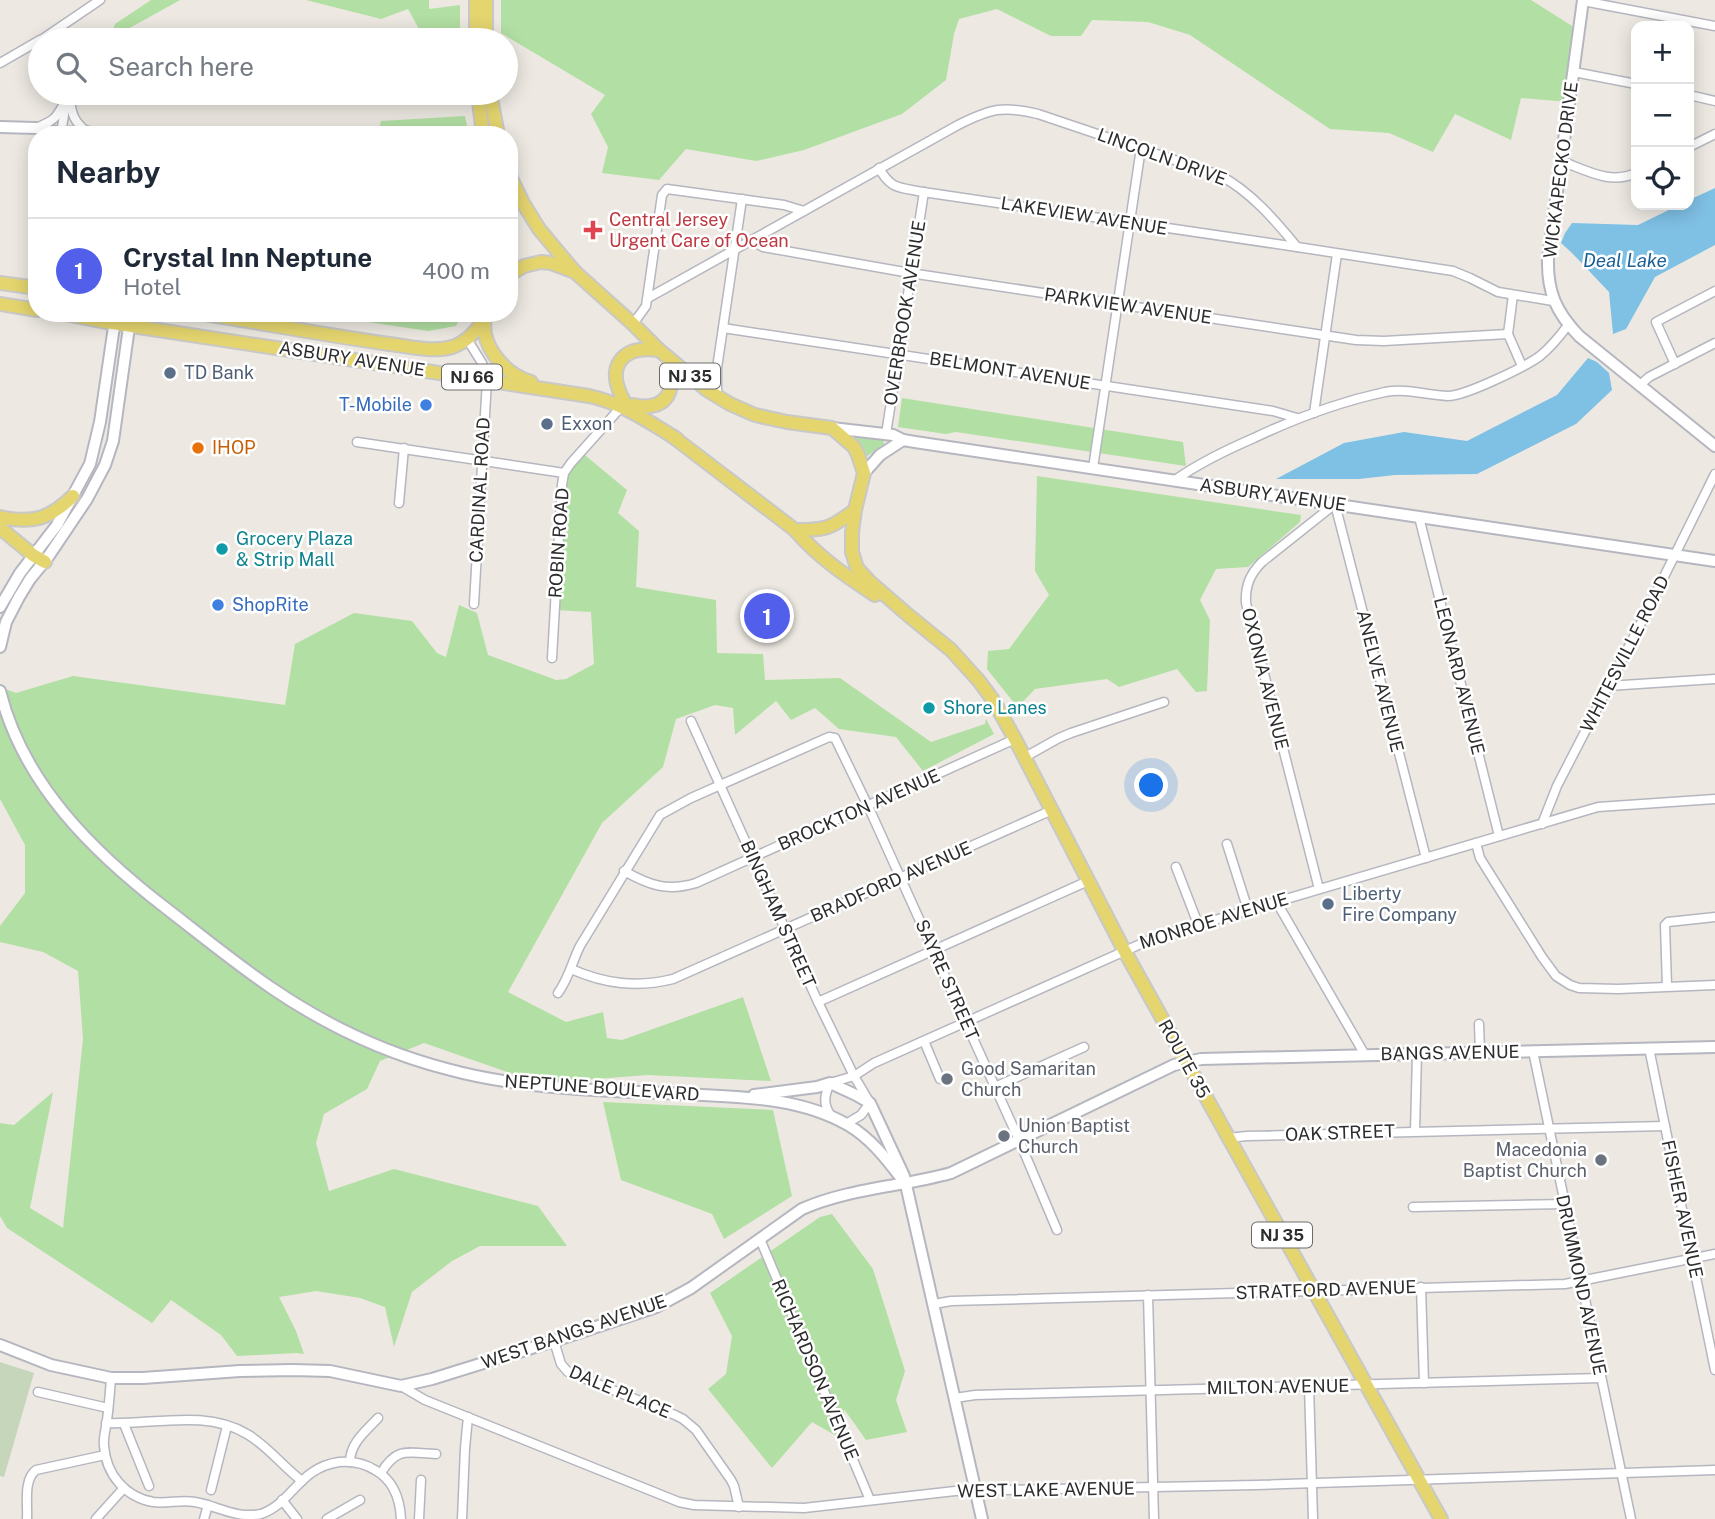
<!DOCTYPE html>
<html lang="en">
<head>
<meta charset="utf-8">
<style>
	:root { --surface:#fff; --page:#f2f2f3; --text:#1f2937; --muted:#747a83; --line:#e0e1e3; --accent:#515feb }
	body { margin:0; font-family:"Public Sans",sans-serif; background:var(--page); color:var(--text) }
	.controls { position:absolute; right:21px; top:21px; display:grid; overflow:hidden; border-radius:14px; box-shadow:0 4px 18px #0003 }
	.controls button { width:63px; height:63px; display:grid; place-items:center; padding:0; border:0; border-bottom:2px solid var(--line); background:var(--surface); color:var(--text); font:35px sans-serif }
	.you { position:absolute; left:1152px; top:786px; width:24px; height:24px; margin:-18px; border:5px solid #fff; border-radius:50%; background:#1a73e8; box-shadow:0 0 0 10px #1a73e833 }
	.badge { display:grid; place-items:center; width:46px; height:46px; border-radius:50%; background:var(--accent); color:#fff; font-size:23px; font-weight:700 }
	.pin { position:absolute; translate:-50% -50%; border:4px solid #fff; box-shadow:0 2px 7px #0006 }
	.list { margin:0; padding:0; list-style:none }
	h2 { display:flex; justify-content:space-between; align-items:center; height:91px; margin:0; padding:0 28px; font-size:30px }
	h2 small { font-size:23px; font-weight:400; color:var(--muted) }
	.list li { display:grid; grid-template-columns:46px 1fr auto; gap:21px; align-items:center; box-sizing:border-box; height:105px; padding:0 28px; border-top:2px solid var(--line) }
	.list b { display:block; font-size:26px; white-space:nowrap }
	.list p { margin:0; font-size:23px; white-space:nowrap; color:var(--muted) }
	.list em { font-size:23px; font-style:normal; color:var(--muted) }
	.icon { flex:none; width:38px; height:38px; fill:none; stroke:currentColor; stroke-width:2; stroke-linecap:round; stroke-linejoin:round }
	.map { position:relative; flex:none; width:1715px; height:1519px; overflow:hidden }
	.search { position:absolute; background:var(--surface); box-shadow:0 4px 18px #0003; left:28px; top:28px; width:490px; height:77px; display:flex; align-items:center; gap:18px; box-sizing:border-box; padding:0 24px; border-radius:38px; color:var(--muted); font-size:26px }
	.panel { position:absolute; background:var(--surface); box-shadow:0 4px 18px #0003; left:28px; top:126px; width:490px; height:196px; border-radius:28px }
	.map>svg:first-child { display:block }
	.green { fill:#b2dfa3 }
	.cemetery { fill:#c5d6ba }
	.water { fill:#7fc0e5 }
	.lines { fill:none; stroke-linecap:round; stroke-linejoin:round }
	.street-casing { stroke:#b5b6bf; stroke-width:11 }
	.secondary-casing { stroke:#b5b6bf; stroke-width:14 }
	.primary-casing { stroke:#c8c8c8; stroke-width:16 }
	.street { stroke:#fff; stroke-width:8 }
	.secondary { stroke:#fff; stroke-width:10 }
	.primary { stroke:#e5d56f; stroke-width:12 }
	.health-dot { fill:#e0444e; stroke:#fff; stroke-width:2.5 }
	.service-dot { fill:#5c6f8a; stroke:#fff; stroke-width:2.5 }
	.shop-dot { fill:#3f7fe0; stroke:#fff; stroke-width:2.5 }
	.food-dot { fill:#e8710a; stroke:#fff; stroke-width:2.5 }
	.culture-dot { fill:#0f9aa8; stroke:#fff; stroke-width:2.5 }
	.worship-dot { fill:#6b7280; stroke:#fff; stroke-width:2.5 }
	.labels { text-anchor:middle; stroke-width:5; stroke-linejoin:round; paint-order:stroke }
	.shield { fill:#fff; stroke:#6c6c6c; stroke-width:2 }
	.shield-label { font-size:16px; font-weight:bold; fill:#2d2d2d }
	.street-label { font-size:18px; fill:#2d2d2d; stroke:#fff }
	.health-label { font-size:18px; fill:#be3a42; stroke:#fff; text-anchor:start }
	.service-label { font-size:18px; fill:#4e5e75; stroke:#fff; text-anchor:start }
	.shop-label { font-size:18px; fill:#366cbe; stroke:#fff; text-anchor:end }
	.food-label { font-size:18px; fill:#c56008; stroke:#fff; text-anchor:start }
	.culture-label { font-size:18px; fill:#0d838f; stroke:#fff; text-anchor:start }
	.worship-label { font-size:18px; fill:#5b616d; stroke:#fff; text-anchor:start }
	.water-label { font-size:19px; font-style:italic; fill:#1a5f95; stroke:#fff }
</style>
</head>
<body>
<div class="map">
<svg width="1715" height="1519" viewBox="0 0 1715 1519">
	<rect width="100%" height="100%" fill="#ede9e2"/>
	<!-- green -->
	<g class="green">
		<polygon points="151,0 180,0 110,39 115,24"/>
		<polygon points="306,0 429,0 429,9 460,5 460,40 425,40 408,9 381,19"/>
		<polygon points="501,0 1531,0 1580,31 1570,102 1521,98 1511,140 1455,114 1433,152 1389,133 1330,129 1190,35 1148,22 1092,20 1081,36 1051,36 997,9 959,19 954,34 946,80 902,114 804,150 756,161 686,149 659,180 602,173 608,147 591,114 605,95 501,33"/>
		<polygon points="465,116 469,135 378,135 381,121"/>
		<polygon points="308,313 463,313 456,326 428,331"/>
		<polygon points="902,398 1183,442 1186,466 956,432 946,434 898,427"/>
		<polygon points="845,432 883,437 884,444 866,457"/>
		<polygon points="580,451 627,490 618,513 639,531 636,587 716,600 717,653 763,654 765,680 840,678 931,742 985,724 986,719 994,734 923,771 896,737 839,729 815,708 791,720 776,701 735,735 733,708 715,705 676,719 663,767 602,823 508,992 566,1022 603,1012 607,1038 622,1040 743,997 771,1081 648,1075 514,1085 516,1075 424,1043 380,1061 367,1089 324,1114 316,1143 329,1191 394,1169 538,1206 567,1246 480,1246 452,1261 412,1292 394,1347 385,1307 360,1298 316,1291 279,1297 296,1331 304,1354 297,1353 237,1356 221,1335 171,1300 152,1323 7,1228 0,1216 0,1123 14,1125 53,1092 30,1208 63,1228 83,1039 78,971 43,952 0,942 0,926 25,893 25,845 0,799 0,687 16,693 73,676 285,705 295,644 354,613 412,621 437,653 446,657 459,605 477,613 488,655 556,680 566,679 594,664 591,612 554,610 559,474"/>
		<polygon points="1037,476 1301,515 1300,522 1248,567 1216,569 1200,600 1210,620 1207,691 1196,692 1177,669 1119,687 1107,679 1035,689 1016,709 1011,699 987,669 988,651 1009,649 1049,595 1035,571"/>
		<polygon points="603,1102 773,1110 792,1196 724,1239 712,1214 621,1180"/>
		<polygon points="832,1214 873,1269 905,1371 896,1400 907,1432 866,1440 844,1409 847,1442 812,1422 772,1468 708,1389 726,1374 732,1336 710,1293 820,1217"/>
	</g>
	<!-- cemetery -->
	<polygon class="cemetery" points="0,1362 34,1373 4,1477 0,1476"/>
	<!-- water -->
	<g class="water">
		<polygon points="1715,188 1715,245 1655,277 1626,329 1613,334 1609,292 1572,253 1561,243 1565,233 1572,223 1638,225 1679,205 1689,205 1689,200"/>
		<polygon points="1588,358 1597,362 1609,373 1612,390 1576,424 1477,474 1395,475 1359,479 1276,479 1344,443 1404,432 1467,441 1557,395"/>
	</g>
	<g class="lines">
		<!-- street casing -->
		<g class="street-casing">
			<g id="street">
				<polyline points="1583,1 1715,26"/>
				<polyline points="41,40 100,0"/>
				<polyline points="0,63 40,40"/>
				<polyline points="1574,72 1636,84"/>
				<path d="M 69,95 C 72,113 72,120 87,132"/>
				<polyline points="1689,95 1715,101"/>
				<path d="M 36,128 C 60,118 56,116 69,95"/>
				<polyline points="61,133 65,109"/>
				<polyline points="1689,147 1715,134"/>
				<path d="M 1561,161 C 1586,170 1610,185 1636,173"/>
				<path d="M 879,168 C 891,190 900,187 923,192 L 1297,247"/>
				<polyline points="751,240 763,247 910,273 1356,340 1384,341 1508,334"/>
				<polyline points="1513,295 1508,334 1522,366"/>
				<path d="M 648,298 L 958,125 C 990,109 1002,105 1038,114 L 1219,175 C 1250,191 1275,220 1297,247 L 1453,271 L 1470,278 L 1498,292 L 1553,301"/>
				<polyline points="633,324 646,306 662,195 667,189 784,205 804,211"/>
				<polyline points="723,328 1273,411 1297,418"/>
				<polyline points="467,339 482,363 487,380 474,604"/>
				<polyline points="1675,364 1656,322 1715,291"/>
				<polyline points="697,382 711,377 717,368"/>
				<polyline points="1639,386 1649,377 1715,343"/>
				<polyline points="717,396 717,368 742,199"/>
				<polyline points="1314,413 1337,254"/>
				<polyline points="886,434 924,192"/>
				<polyline points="357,442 564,473"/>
				<polyline points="1093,468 1141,148"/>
				<path d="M 1175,480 C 1201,462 1226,450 1254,438 C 1296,418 1339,402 1385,392 C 1406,388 1426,395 1448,396 C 1465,396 1525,367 1540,356 C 1551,347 1560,336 1568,325"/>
				<polyline points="399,503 404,448"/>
				<polyline points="1419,517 1499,836"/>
				<polyline points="552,658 562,485 564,473 571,463 622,406"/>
				<polyline points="1608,686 1715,679"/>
				<polyline points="691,721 818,1002 854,1076 870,1103 861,1115 846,1124"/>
				<polyline points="1025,757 1059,738 1071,733 1164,702"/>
				<polyline points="1542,824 1557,786 1643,619 1715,474"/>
				<polyline points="1476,843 1480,858 1542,957 1556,976 1570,985 1579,988 1618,989 1715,985"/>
				<polyline points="1227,844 1248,910"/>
				<polyline points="1176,867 1198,924"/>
				<path d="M 624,871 C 649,885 667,892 696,883 L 1015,739"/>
				<path d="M 1319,889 L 1246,603 C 1245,586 1250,574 1262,562 L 1335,504 L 1426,858"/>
				<polyline points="1276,901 1365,1055"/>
				<path d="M 571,969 C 605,984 637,988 673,979 L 1052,810"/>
				<polyline points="1667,986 1665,925 1668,922 1715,917"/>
				<path d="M 558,993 C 569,978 572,962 580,946 L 660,815 L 691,798 L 829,737 L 835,738 L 868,806 L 1019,1140 L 1057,1230"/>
				<polyline points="818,1002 1088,881"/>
				<polyline points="1479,1024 1480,1052"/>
				<polyline points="924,1041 940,1079"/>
				<polyline points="1649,1048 1715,1370"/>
				<polyline points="1533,1051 1631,1519"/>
				<polyline points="995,1087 1084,1047"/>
				<path d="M 831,1116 C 823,1104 824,1096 830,1083 L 854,1076 L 874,1063 L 1154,938 L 1598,807 L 1715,799"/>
				<polyline points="1415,1131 1417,1054"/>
				<polyline points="1228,1138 1247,1136 1665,1126"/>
				<polyline points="1413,1207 1565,1204"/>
				<polyline points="760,1239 870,1500"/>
				<polyline points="1421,1287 1424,1383"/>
				<polyline points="1148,1295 1154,1519"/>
				<polyline points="934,1304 951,1301 1565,1284 1715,1254"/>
				<polyline points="554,1341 561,1364 568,1372 675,1415 683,1419 696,1430 731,1480 734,1486 739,1507"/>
				<path d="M 111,1378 C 110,1392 109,1406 107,1420 C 106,1429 103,1437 104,1446 C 106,1474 125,1497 153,1502 C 167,1504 181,1499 195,1502 C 218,1506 236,1519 261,1514 C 293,1503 298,1468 339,1462 C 352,1461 364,1463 375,1470 C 393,1480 400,1499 401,1519"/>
				<polyline points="401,1386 425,1400 679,1502 694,1505 804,1508 955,1491 1256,1485 1715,1470"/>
				<polyline points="1309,1386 1313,1519"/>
				<polyline points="38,1392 108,1408"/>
				<polyline points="955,1398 975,1395 1601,1378"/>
				<path d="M 106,1423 C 152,1425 205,1409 247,1434 C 268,1446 283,1467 302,1481"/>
				<polyline points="124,1424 149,1486"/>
				<path d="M 350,1462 C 350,1443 366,1431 378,1418"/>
				<path d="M 381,1473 C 397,1446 408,1453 436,1454"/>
				<polyline points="211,1490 227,1426"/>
				<polyline points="282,1500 297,1519"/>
				<path d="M 27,1519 C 28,1504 23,1480 36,1470 L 105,1455"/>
				<polyline points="96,1519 123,1489"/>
				<polyline points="204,1519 208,1505"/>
				<polyline points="327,1519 360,1500"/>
				<polyline points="419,1519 421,1480"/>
				<polyline points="462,1519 465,1448 468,1417"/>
			</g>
		</g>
		<!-- secondary casing -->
		<g class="secondary-casing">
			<g id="secondary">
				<path d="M 1583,0 L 1548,258 C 1547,292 1556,312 1579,336 L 1715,446"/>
				<polyline points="0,127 36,128 61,133 87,132 94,135"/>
				<polyline points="832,428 893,435 903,440 915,442 1715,561"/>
				<polyline points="864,473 880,455 903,440"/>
				<polyline points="0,607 20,573 57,525 90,464 100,422 116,313"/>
				<polyline points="0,647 6,622 19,597 30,579 48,557 87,499 105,465 113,441 131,313"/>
				<path d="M 0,691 C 23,784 94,853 167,909 C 202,936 236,964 273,989 C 326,1025 385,1053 447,1069 C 523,1090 603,1090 682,1094 C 737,1097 798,1096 848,1125 C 872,1139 888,1161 905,1183"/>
				<polyline points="754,1095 817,1087 830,1083 856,1095 870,1103 904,1176 982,1519"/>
				<path d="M 0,1345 L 51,1365 L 111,1378 L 143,1378 L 240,1371 L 292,1370 L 330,1371 L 401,1386 L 432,1379 L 554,1341 L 656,1307 L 691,1288 L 802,1209 C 850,1188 901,1187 951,1173 L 1174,1065 L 1201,1059 L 1715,1047"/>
			</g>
		</g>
		<!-- primary casing -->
		<g class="primary-casing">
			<g id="primary">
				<polyline points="476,0 476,40"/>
				<polyline points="486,0 486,40"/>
				<polyline points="478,93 483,135"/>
				<polyline points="490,93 498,135"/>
				<polyline points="509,174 523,203 539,229 575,272"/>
				<polyline points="509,275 524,266 541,262 551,263 575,272 633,324 659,350 707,390 730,404 755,415 787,422 832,428 854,447 858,455 864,473 855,510 852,532 852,552 857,568 870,582 908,615 951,650 979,681 993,700 1015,739 1124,950 1441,1519"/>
				<polyline points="0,283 37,288"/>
				<polyline points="0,304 37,310"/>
				<path d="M 60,313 L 106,322 L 589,396 C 622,403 649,422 677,439"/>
				<path d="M 199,313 C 262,323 325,335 389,344 C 408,346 433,353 452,347 C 467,342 475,332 484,320"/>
				<path d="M 486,313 C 477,343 504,374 531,382"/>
				<path d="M 624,401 C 605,367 621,345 659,350"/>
				<path d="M 633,405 C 638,406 645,407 650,406 C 675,403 673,377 669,359"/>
				<path d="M 672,436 L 795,530 C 818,557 846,576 875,595"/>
				<path d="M 0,517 C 32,524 50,519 73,496"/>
				<polyline points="0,528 33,555 45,562"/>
				<path d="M 795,530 C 826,530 830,529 855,510"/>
			</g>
		</g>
		<!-- street -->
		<use href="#street" class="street"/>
		<!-- secondary -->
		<use href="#secondary" class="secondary"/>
		<!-- primary -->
		<use href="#primary" class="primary"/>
	</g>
	<!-- markers -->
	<path class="health-dot" d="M589.5 219.5h7v7h7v7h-7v7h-7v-7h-7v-7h7z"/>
	<g class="service-dot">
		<circle cx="170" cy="373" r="7"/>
		<circle cx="547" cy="424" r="7"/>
		<circle cx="1328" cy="904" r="7"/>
	</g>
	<g class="shop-dot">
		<circle cx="426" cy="405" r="7"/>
		<circle cx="218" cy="605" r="7"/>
	</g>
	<circle class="food-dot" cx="198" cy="448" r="7"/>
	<g class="culture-dot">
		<circle cx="222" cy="549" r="7"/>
		<circle cx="929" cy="708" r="7"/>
	</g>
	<g class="worship-dot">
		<circle cx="947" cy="1079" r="7"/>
		<circle cx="1004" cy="1136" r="7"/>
		<circle cx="1601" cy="1160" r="7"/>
	</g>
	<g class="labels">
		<!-- shield labels -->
		<g class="shield">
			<rect x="660" y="363.5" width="60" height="25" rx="5"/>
			<rect x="442" y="364.5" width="60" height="25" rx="5"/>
			<rect x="1252" y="1222.5" width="60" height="25" rx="5"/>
		</g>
		<g class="shield-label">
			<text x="690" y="382">NJ 35</text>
			<text x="472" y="383">NJ 66</text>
			<text x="1282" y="1241">NJ 35</text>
		</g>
		<!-- street labels -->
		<g class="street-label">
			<text transform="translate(1162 157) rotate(20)" y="6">LINCOLN DRIVE</text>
			<text transform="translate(1561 170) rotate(-83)" y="6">WICKAPECKO DRIVE</text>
			<text transform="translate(1084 216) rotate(9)" y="6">LAKEVIEW AVENUE</text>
			<text transform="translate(1128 306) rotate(8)" y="6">PARKVIEW AVENUE</text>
			<text transform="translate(905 313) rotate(-81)" y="6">OVERBROOK AVENUE</text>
			<text transform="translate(352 359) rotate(9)" y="6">ASBURY AVENUE</text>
			<text transform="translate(1010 371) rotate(9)" y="6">BELMONT AVENUE</text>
			<text transform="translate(480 490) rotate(-87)" y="6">CARDINAL ROAD</text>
			<text transform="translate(1273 495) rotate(8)" y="6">ASBURY AVENUE</text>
			<text transform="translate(559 543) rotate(-86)" y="6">ROBIN ROAD</text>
			<text transform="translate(1625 654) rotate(-63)" y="6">WHITESVILLE ROAD</text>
			<text transform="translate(1459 676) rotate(76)" y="6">LEONARD AVENUE</text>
			<text transform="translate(1265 679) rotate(76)" y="6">OXONIA AVENUE</text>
			<text transform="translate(1380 681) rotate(76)" y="6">ANELVE AVENUE</text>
			<text transform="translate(859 810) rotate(-24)" y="6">BROCKTON AVENUE</text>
			<text transform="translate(891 882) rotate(-24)" y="6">BRADFORD AVENUE</text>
			<text transform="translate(778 914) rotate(66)" y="6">BINGHAM STREET</text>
			<text transform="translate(1214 921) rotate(-17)" y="6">MONROE AVENUE</text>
			<text transform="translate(947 980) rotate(66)" y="6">SAYRE STREET</text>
			<text transform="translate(1450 1053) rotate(-1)" y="6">BANGS AVENUE</text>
			<text transform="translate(1184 1059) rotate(61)" y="6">ROUTE 35</text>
			<text transform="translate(602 1088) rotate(4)" y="6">NEPTUNE BOULEVARD</text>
			<text transform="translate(1340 1133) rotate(-2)" y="6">OAK STREET</text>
			<text transform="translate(1682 1209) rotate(78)" y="6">FISHER AVENUE</text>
			<text transform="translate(1581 1285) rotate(78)" y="6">DRUMMOND AVENUE</text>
			<text transform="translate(1326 1290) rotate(-2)" y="6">STRATFORD AVENUE</text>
			<text transform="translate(574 1332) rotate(-19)" y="6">WEST BANGS AVENUE</text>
			<text transform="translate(815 1370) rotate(67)" y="6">RICHARDSON AVENUE</text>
			<text transform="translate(1278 1387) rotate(-1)" y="6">MILTON AVENUE</text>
			<text transform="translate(620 1392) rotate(23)" y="6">DALE PLACE</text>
			<text transform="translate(1046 1490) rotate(-1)" y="6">WEST LAKE AVENUE</text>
		</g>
		<!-- health labels -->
		<g class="health-label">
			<text x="609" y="226">Central Jersey<tspan x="609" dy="21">Urgent Care of Ocean</tspan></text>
		</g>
		<!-- service labels -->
		<g class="service-label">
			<text x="184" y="379">TD Bank</text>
			<text x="561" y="430">Exxon</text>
			<text x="1342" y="900">Liberty<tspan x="1342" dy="21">Fire Company</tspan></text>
		</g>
		<!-- shop labels -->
		<g class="shop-label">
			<text x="412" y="411">T-Mobile</text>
			<text x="232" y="611" text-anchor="start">ShopRite</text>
		</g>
		<!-- food labels -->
		<g class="food-label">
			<text x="212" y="454">IHOP</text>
		</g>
		<!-- culture labels -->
		<g class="culture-label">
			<text x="236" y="545">Grocery Plaza<tspan x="236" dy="21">&amp; Strip Mall</tspan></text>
			<text x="943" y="714">Shore Lanes</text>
		</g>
		<!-- worship labels -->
		<g class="worship-label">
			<text x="961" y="1075">Good Samaritan<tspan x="961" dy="21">Church</tspan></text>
			<text x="1018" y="1132">Union Baptist<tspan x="1018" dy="21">Church</tspan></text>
			<text x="1587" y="1156" text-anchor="end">Macedonia<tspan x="1587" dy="21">Baptist Church</tspan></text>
		</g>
		<!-- water labels -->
		<g class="water-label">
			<text x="1625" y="267">Deal Lake</text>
		</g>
	</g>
</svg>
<div class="controls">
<button>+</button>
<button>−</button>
<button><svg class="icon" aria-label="locate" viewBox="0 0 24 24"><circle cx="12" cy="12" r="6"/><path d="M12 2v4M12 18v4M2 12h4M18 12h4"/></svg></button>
</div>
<div class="you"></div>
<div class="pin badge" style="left:767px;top:616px">1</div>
<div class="search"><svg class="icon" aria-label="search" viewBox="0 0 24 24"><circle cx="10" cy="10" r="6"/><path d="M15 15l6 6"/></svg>Search here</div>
<section class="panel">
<h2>Nearby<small></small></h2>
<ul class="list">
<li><span class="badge">1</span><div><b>Crystal Inn Neptune</b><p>Hotel</p></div><em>400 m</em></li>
</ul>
</section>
</div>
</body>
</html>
